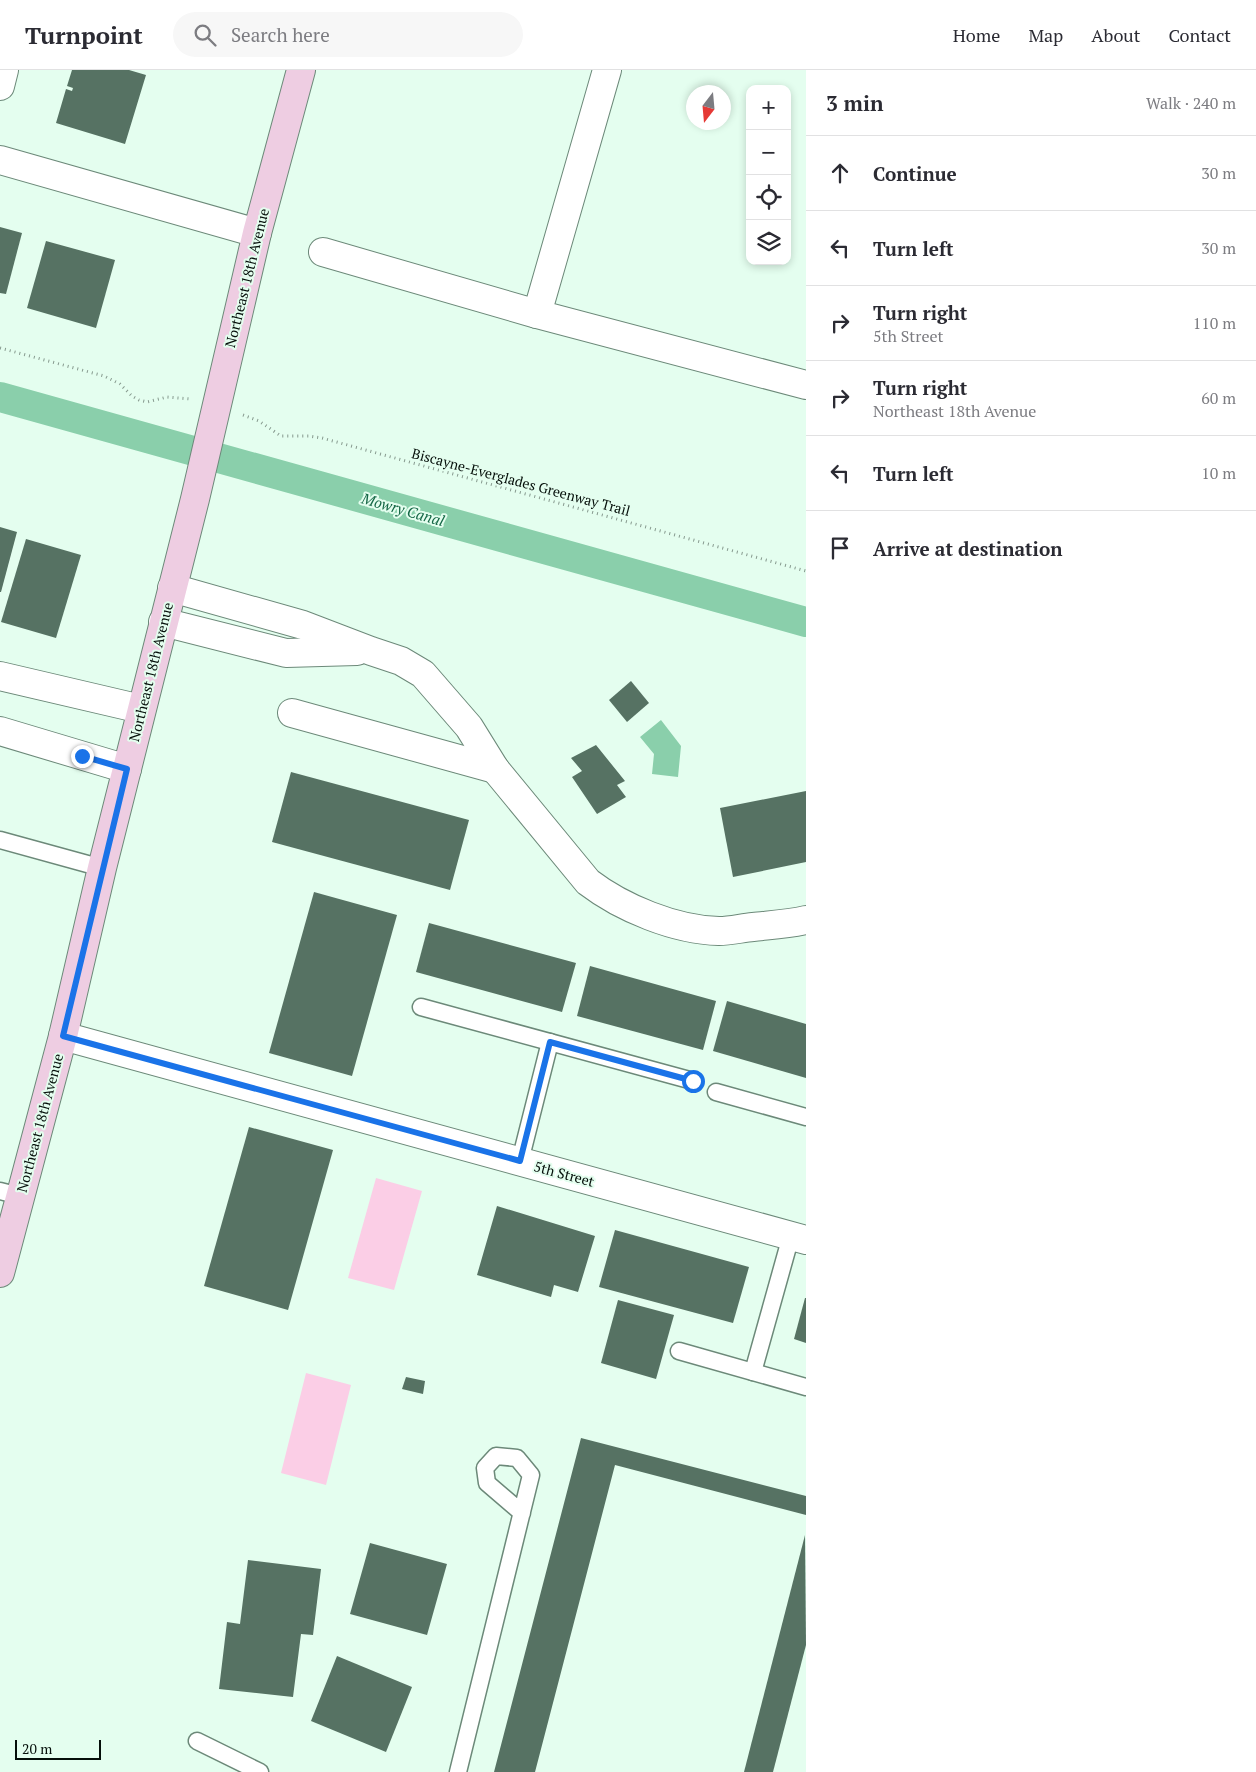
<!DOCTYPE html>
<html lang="en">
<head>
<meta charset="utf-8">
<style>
	:root { --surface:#fff; --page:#f7f7f7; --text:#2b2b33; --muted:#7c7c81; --line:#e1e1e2 }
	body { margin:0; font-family:"PT Serif",serif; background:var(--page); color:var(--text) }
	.controls { position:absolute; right:15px; top:15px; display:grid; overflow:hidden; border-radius:10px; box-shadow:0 2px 8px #0003 }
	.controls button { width:45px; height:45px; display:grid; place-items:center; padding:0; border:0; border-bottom:1px solid var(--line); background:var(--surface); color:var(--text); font:25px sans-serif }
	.compass { position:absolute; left:686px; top:15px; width:45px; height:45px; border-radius:50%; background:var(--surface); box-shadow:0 2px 8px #0003; rotate:196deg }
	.scale { position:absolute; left:15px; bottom:12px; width:86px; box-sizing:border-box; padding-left:5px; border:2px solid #050f0a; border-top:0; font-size:14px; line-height:18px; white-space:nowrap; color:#050f0a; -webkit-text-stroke:4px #e4feef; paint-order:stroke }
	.stop { position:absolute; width:15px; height:15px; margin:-11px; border:4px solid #1a73e8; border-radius:50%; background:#fff }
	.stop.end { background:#1a73e8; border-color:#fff; box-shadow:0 1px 5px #0008 }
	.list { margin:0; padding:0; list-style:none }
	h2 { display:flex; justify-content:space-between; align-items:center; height:65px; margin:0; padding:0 20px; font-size:21px }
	h2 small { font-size:16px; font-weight:400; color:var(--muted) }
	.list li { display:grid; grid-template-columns:32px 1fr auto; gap:15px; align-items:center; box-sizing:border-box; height:75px; padding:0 20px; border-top:1px solid var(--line) }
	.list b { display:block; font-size:19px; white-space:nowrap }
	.list p { margin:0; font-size:16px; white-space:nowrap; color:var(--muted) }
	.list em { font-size:16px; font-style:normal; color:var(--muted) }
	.icon { flex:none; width:28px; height:28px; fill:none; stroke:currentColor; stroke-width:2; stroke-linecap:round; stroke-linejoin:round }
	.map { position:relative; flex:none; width:806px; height:1702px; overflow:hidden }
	header { display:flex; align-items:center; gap:30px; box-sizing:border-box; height:70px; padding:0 25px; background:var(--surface); border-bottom:1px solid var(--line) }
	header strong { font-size:24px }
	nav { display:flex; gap:28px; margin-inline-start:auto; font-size:18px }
	.search { width:350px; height:45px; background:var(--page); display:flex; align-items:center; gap:12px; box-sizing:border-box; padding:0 18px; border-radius:28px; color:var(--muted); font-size:19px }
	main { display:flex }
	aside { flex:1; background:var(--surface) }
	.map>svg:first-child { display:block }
	.green { fill:#fbcee6 }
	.water { fill:#8acfab }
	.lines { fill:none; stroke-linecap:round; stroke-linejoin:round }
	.canal { stroke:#8acfab; stroke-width:30 }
	.building { fill:#567263 }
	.lane-casing { stroke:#6c8979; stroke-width:19 }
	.street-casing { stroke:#6c8979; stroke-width:30 }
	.secondary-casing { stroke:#6c8979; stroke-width:30 }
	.path { stroke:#86998e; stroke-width:3; stroke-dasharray:1 4; stroke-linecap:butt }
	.lane { stroke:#fff; stroke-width:16 }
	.street { stroke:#fff; stroke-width:28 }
	.secondary { stroke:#eecde2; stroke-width:28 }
	.route { stroke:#1a73e8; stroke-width:6 }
	.labels { text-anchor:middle; stroke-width:4; stroke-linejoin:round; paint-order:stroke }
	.street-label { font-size:14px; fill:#050f0a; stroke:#e4feef }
	.water-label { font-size:15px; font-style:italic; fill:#156746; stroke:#e4feef }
</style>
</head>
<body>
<header>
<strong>Turnpoint</strong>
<div class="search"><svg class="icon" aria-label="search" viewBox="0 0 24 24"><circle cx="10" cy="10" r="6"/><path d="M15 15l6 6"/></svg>Search here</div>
<nav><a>Home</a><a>Map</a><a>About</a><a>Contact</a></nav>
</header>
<main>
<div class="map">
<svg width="806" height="1702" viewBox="0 0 806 1702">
	<rect width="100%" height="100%" fill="#e4feef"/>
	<!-- green -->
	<g class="green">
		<polygon points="376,1108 422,1121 394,1220 348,1208"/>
		<polygon points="306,1303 351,1315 326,1415 281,1403"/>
	</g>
	<!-- water -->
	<polygon class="water" points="661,650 681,676 678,707 652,704 654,684 640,667"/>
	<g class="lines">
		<!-- canal -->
		<polyline class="canal" points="0,327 806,552"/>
	</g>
	<!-- building -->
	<g class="building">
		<polygon points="72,0 129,0 146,5 125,74 56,53 66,19 72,21 73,18 67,16"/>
		<polygon points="0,157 22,163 6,224 0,223"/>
		<polygon points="46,171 115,190 96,258 27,238"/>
		<polygon points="0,457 17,462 1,522 0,522"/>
		<polygon points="26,469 81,485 56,568 1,552"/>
		<polygon points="631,611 649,633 627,652 609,630"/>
		<polygon points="596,675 625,711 617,715 626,727 597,744 572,707 582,701 571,688"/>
		<polygon points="291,702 469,750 450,820 272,772"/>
		<polygon points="806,721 806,792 733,807 720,738"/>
		<polygon points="314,822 397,845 352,1006 269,983"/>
		<polygon points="429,853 576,893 562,942 416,902"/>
		<polygon points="590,896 716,931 703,980 577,946"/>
		<polygon points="727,931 806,954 806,1008 713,981"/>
		<polygon points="249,1057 333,1080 288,1240 204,1216"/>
		<polygon points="497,1136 595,1166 578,1222 554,1215 551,1227 477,1205"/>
		<polygon points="615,1160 749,1197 733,1253 599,1217"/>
		<polygon points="805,1228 806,1228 806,1273 794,1269"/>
		<polygon points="618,1230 674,1245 656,1309 601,1293"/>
		<polygon points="406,1307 425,1311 423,1324 402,1319"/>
		<polygon points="581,1368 806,1426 806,1445 615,1395 535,1702 494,1702"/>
		<polygon points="805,1465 806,1575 773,1702 744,1702"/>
		<polygon points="370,1473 447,1494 427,1565 350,1544"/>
		<polygon points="248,1490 321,1499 313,1565 301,1564 293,1627 219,1619 227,1552 240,1554"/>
		<polygon points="337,1586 412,1617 386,1682 311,1651"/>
	</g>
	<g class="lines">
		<!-- lane casing -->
		<g class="lane-casing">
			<g id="lane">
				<polyline points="0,770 102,798"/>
				<polyline points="421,937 693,1011"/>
				<polyline points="716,1022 806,1047"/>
				<polyline points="520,1091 550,972"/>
				<polyline points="0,1121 20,1126"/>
				<polyline points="679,1281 806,1317"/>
				<polyline points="753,1302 791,1166"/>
				<polyline points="197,1671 260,1702"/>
				<polyline points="458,1702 531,1405 517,1388 496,1386 485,1398 487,1413 522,1443"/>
			</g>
		</g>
		<!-- street casing -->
		<g class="street-casing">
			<g id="street">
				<polyline points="607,0 537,244 806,315"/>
				<polyline points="0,16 4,0"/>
				<polyline points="0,90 257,163"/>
				<polyline points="323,182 537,244"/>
				<path d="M 172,518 L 303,555 L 371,581 L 401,591 L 423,604 L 469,657 L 495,699 L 588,812 C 622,838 675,860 719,861 C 730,861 742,858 753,857 C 771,855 789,854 806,850"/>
				<polyline points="163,552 286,583 357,581"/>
				<polyline points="0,606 141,639"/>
				<polyline points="292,643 495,699"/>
				<polyline points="0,661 127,699"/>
				<polyline points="63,966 806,1170"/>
			</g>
		</g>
		<!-- secondary casing -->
		<g class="secondary-casing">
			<polyline id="secondary" points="0,1203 63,966 102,798 195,429 257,163 301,0"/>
		</g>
		<!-- path -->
		<g class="path">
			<polyline points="0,278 104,306 120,314 132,326 139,330 147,332 167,327 190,329"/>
			<polyline points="243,345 259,351 281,366 309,366 322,368 806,501"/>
		</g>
		<!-- lane -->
		<use href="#lane" class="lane"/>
		<!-- street -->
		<use href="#street" class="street"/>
		<!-- secondary -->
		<use href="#secondary" class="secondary"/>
	</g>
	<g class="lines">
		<!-- route -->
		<polyline class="route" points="82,686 127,699 63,966 520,1091 550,972 693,1011"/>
	</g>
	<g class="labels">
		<!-- street labels -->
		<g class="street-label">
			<text transform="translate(247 208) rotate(-76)" y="5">Northeast 18th Avenue</text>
			<text transform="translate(521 412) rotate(15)" y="5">Biscayne-Everglades Greenway Trail</text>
			<text transform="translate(151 602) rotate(-76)" y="5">Northeast 18th Avenue</text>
			<text transform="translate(40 1053) rotate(-75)" y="5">Northeast 18th Avenue</text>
			<text transform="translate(564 1104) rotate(15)" y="5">5th Street</text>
		</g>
		<!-- water labels -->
		<g class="water-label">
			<text transform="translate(403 440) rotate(16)" y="5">Mowry Canal</text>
		</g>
	</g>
</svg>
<div class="controls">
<button>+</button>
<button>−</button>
<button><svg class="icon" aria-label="locate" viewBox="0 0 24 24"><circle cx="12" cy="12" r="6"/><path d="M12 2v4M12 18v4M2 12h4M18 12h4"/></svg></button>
<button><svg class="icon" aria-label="layers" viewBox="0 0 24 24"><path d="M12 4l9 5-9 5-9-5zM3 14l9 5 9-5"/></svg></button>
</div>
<svg class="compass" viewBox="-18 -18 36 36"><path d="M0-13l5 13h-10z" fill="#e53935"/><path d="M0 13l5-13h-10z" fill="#7c7c81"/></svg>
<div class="scale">20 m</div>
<div class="stop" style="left:693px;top:1011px"></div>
<div class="stop end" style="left:82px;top:686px"></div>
</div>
<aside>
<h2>3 min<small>Walk · 240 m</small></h2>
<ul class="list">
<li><svg class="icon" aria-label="ahead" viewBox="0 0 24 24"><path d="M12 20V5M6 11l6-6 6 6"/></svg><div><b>Continue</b></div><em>30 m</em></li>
<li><svg class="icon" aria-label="left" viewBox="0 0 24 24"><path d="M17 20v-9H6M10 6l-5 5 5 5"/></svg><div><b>Turn left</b></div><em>30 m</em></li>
<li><svg class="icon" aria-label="right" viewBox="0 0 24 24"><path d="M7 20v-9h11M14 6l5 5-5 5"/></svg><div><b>Turn right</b><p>5th Street</p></div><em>110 m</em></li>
<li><svg class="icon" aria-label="right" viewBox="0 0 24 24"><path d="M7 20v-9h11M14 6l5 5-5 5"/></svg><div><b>Turn right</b><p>Northeast 18th Avenue</p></div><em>60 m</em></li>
<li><svg class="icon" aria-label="left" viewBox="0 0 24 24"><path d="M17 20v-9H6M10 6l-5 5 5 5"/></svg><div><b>Turn left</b></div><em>10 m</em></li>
<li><svg class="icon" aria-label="arrive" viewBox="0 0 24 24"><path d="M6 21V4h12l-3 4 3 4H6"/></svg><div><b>Arrive at destination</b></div></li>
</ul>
</aside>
</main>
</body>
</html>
